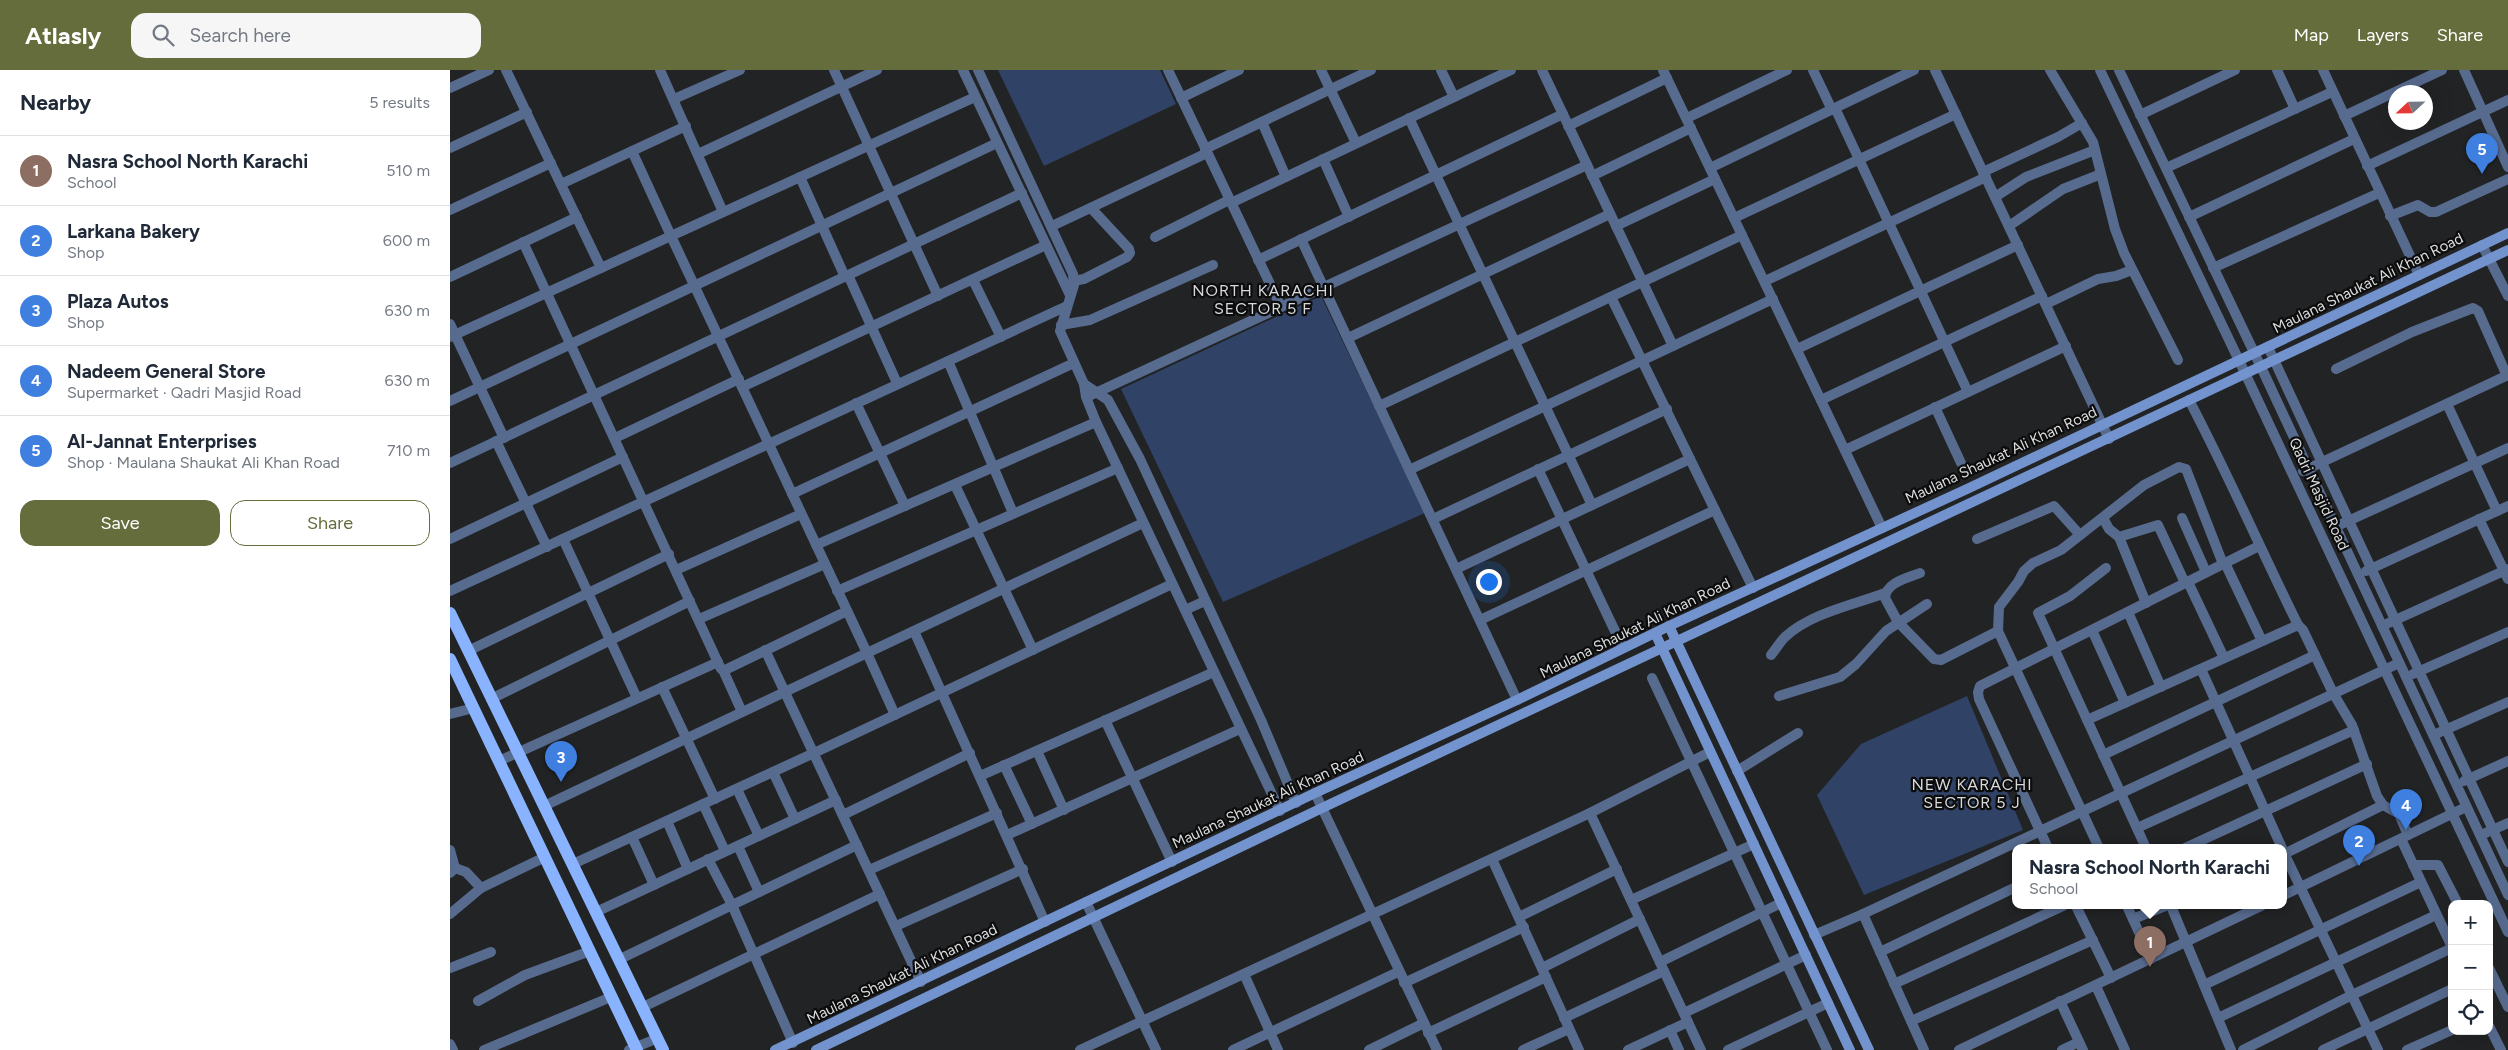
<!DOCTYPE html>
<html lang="en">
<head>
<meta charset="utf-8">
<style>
	:root { --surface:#fff; --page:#f6f6f7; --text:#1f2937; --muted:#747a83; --line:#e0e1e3; --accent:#656d3d }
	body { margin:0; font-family:Figtree,sans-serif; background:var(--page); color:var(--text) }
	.controls { position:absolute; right:15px; bottom:15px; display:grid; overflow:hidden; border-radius:10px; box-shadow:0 5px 20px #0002 }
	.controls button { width:45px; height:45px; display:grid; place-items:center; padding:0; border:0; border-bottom:1px solid var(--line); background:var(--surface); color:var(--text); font:25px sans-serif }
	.compass { position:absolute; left:1938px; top:15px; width:45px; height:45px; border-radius:50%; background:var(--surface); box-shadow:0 5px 20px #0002; rotate:248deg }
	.you { position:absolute; left:1038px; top:511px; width:18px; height:18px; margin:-12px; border:4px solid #fff; border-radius:50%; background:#1a73e8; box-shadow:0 0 0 8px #1a73e833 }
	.badge { display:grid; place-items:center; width:32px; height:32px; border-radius:50%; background:var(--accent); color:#fff; font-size:16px; font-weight:700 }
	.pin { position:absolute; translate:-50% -41px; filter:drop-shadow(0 1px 2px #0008) }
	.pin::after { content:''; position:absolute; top:26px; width:18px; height:15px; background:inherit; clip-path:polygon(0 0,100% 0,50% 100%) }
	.popup { position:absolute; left:1562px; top:774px; width:275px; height:65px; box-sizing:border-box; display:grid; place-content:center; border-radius:10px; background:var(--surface); filter:drop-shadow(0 1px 4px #0005); font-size:16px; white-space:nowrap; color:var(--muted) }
	.popup b { font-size:19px; color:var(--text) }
	.popup::after { content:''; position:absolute; left:50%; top:100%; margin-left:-10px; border:10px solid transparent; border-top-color:var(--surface) }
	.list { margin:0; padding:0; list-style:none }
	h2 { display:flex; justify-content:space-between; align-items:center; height:65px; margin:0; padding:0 20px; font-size:21px }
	h2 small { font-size:16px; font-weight:400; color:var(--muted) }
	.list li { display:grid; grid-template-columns:32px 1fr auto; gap:15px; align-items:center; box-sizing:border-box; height:70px; padding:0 20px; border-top:1px solid var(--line) }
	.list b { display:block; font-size:19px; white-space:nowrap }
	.list p { margin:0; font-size:16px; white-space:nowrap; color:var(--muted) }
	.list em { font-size:16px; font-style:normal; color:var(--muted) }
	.actions { display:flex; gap:10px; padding:15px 20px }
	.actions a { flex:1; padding:11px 0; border:1px solid var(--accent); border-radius:15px; text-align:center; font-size:18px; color:var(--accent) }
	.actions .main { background:var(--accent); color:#fff }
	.icon { flex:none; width:28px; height:28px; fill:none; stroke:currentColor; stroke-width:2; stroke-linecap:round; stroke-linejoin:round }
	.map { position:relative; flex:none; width:2058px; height:980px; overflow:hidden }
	header { display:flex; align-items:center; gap:30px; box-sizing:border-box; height:70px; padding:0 25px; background:var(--accent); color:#fff }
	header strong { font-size:24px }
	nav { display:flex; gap:28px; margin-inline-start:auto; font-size:18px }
	.search { width:350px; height:45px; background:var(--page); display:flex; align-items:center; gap:12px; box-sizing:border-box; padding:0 18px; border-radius:15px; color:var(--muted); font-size:19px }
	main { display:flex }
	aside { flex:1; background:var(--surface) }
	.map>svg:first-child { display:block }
	.green { fill:#304366 }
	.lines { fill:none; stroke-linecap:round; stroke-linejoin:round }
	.minor { stroke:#576b8f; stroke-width:10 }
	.tertiary { stroke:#576b8f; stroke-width:10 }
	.secondary { stroke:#7393ce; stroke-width:10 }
	.primary { stroke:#89b3fe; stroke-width:12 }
	.labels { text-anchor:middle; stroke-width:4.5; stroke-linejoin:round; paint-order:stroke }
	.street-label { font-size:15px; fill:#dbdcdd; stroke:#0c0c0d }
	.neighbourhood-label { font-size:16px; letter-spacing:1px; fill:#d6d8db; stroke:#0c0c0d }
</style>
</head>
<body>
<header>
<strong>Atlasly</strong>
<div class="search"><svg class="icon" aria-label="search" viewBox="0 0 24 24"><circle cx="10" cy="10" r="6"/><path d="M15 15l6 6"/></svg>Search here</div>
<nav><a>Map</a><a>Layers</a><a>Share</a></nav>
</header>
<main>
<aside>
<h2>Nearby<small>5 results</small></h2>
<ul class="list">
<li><span class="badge" style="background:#8d6e63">1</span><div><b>Nasra School North Karachi</b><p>School</p></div><em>510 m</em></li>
<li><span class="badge" style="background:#3f7fe0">2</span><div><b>Larkana Bakery</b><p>Shop</p></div><em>600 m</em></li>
<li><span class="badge" style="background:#3f7fe0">3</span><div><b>Plaza Autos</b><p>Shop</p></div><em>630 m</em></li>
<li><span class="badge" style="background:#3f7fe0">4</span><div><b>Nadeem General Store</b><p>Supermarket · Qadri Masjid Road</p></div><em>630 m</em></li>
<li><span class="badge" style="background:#3f7fe0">5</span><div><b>Al-Jannat Enterprises</b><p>Shop · Maulana Shaukat Ali Khan Road</p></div><em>710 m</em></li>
</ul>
<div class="actions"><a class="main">Save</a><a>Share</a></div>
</aside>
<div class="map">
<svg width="2058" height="980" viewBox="0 0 2058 980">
	<rect width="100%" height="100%" fill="#222325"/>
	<!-- green -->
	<g class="green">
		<polygon points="548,0 710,0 726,34 594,96"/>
		<polygon points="871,226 975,443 773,532 671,319"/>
		<polygon points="1517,626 1573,760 1414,825 1367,725 1411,674"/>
	</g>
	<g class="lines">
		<!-- minor -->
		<g class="minor">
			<polyline points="56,0 151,198"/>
			<polyline points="210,0 273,142"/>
			<polyline points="384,0 488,226"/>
			<polyline points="718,0 831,237"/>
			<polyline points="871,0 906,73"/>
			<polyline points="991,0 1004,27"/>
			<polyline points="1092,0 1223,276"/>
			<polyline points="1213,0 1432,458"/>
			<polyline points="1363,0 1382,40"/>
			<polyline points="1600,0 1643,72 1665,159 1674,183 1728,290"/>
			<polyline points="1827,0 1845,39"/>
			<polyline points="1873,0 1969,205"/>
			<polyline points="2014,0 2058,97"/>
			<polyline points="0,18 39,0"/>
			<polyline points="731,28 789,0"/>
			<polyline points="224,29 290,0"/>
			<polyline points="1385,38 1518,322"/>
			<polyline points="1690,45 1785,0"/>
			<polyline points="1894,46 1992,0"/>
			<polyline points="959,48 1142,435"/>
			<polyline points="1237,48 1337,0"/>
			<polyline points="812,52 836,107"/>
			<polyline points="1118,56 1217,8"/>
			<polyline points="0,78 77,42"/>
			<polyline points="755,79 921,0"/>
			<polyline points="248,84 427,0"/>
			<polyline points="873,89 899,147"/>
			<polyline points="1917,96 2058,30"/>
			<polyline points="1260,98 1464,0"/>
			<polyline points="1716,98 1882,22"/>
			<polyline points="1533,102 1608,67 1632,53"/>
			<polyline points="1142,106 1241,58"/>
			<polyline points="350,107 395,207"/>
			<polyline points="111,114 236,56"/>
			<polyline points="1545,127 1576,107 1645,80"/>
			<polyline points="781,133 1061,0"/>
			<polyline points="0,140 101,93"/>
			<polyline points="1940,146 1968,135 1980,142 1986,142 2058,109"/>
			<polyline points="1739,147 1904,69"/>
			<polyline points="1284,148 1506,44"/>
			<polyline points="602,156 757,83"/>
			<polyline points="1166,156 1265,109"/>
			<polyline points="1559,156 1613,119 1651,104"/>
			<polyline points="705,167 779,130"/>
			<polyline points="851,169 1067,630"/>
			<polyline points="73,172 271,599 275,600 397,541"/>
			<polyline points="2032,175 2058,226"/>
			<polyline points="808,190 1113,44"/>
			<polyline points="1763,198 1929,123"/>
			<polyline points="398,205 447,313"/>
			<polyline points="0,207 127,147"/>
			<polyline points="523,210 551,267"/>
			<polyline points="623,211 634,209 677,187 680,183 679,179 641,138"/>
			<polyline points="1315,211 1536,107"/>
			<polyline points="1161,227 1303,518"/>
			<polyline points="1596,234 1648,209 1666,206 1682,200"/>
			<polyline points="0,254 54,368"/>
			<polyline points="611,255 640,250 763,195"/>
			<polyline points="0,267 221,166 182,81"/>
			<polyline points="898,268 1160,144"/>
			<polyline points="1818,277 2058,792"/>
			<polyline points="1347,279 1568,175"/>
			<polyline points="498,291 563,443"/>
			<polyline points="1886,299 1962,262 2023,238 2028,241 2057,306"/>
			<polyline points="292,317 596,175"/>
			<polyline points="639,326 1137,95"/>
			<polyline points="1371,330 1592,226"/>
			<path d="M 1739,330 C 1778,404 1811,480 1848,555"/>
			<polyline points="0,331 547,73"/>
			<polyline points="406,333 455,436"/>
			<polyline points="1997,334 2047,441"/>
			<polyline points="929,336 1292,165"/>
			<polyline points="1485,337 1511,393"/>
			<polyline points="165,368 289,309"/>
			<polyline points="46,371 97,477"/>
			<polyline points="1395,380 1616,276"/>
			<polyline points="0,393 572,123"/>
			<polyline points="1088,399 1173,578"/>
			<polyline points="959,400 1323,229"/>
			<polyline points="505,415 583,580"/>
			<polyline points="342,424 624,293"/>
			<polyline points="1653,448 1659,459 1669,467 1696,533"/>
			<polyline points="1732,448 1756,502"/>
			<polyline points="983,449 1217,339"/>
			<polyline points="2029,449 2058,509"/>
			<polyline points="1885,457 2058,378"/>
			<polyline points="1669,467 1708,455 1735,513"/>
			<polyline points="0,469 173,387"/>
			<polyline points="113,469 187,628"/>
			<polyline points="1527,469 1604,436 1630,465"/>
			<polyline points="366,475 646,352"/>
			<polyline points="1775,493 1812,571"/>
			<polyline points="1656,498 1620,526 1588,543 1696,778"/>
			<polyline points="1006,499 1240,389"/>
			<polyline points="226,500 351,444"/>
			<polyline points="1916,501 2058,436"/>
			<path d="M 1470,503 C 1458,508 1436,512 1435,528 L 1448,552 L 1484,589 L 1491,590 L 1548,561"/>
			<polyline points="1738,512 1774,588"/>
			<polyline points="387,521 668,398"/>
			<polyline points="1678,542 1711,617"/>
			<polyline points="249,549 375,494"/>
			<polyline points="1030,550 1265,440"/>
			<polyline points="1932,556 2058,499"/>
			<polyline points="1642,560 1675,633"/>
			<polyline points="315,580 471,912"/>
			<polyline points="18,581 219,484"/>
			<path d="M 1321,585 C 1326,579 1330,572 1335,567 C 1361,543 1403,535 1435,523"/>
			<polyline points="1751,599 1832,778"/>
			<polyline points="273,600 292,642"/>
			<polyline points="1963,604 2058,562"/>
			<polyline points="1202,608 1377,980"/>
			<polyline points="212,617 265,729"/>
			<polyline points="1329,626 1390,607 1406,594 1436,561 1477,534"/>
			<polyline points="41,629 240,531"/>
			<polyline points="0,644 24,638"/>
			<polyline points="655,650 722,792"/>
			<polyline points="1637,650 1848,555 1853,560 1883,623 1902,655 1927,726 1933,735 1949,744 1958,765"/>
			<polyline points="1988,663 2058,632"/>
			<polyline points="587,681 614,740"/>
			<polyline points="1653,685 1865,585"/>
			<polyline points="49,691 268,592"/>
			<polyline points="554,695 582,754"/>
			<polyline points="1287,701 1348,663"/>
			<polyline points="323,702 345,749"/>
			<polyline points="530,706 764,602"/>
			<polyline points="2014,711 2058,691"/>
			<polyline points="287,719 309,766"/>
			<polyline points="865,723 987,980"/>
			<polyline points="253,734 275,781"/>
			<polyline points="94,736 417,583 445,645"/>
			<polyline points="1140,743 1251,980"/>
			<polyline points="393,745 520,683"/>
			<polyline points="217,751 238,799"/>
			<polyline points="1687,758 1904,660"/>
			<polyline points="557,765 790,659"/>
			<polyline points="2031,765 2058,753"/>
			<polyline points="182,767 204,815"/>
			<polyline points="1951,769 2002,877"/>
			<polyline points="288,776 309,822"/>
			<polyline points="1598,778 1529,629 1528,622 1530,616 1809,476"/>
			<polyline points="1649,778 1548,561 1549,537 1568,512 1574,501 1583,493 1611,480 1694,415 1729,397 1736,399 1773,494"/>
			<polyline points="1735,778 1917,694"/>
			<polyline points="0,780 5,798 0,803"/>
			<polyline points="1834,783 1928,980"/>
			<polyline points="1834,784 1933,735"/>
			<polyline points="258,789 282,835 343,973"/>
			<polyline points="1042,789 1129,980"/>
			<polyline points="123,794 364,683 722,514"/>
			<polyline points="1963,795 1988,795 2008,834"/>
			<polyline points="5,798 16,802 31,818"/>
			<polyline points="419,800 547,743"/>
			<polyline points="1181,830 1304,774"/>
			<polyline points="1626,836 1661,908"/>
			<polyline points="1677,836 1701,889"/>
			<polyline points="1721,836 1781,980"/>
			<polyline points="146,842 386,730"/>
			<polyline points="0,844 31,818 95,787"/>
			<polyline points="1413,844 1474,980"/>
			<polyline points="1069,847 1167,799"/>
			<polyline points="1683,849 1715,836"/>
			<polyline points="446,856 573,799"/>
			<polyline points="1364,865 1413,844 1949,593"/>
			<polyline points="1430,882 1566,817"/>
			<polyline points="170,889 407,775"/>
			<polyline points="1210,892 1331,833"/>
			<polyline points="0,898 41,882"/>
			<polyline points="1092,898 1190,849"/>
			<polyline points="2039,898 2058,937"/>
			<polyline points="794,904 828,980"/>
			<polyline points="954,913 1074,857"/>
			<polyline points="1444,914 1613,836"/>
			<polyline points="1754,915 1971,812"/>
			<polyline points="1646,916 1675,980"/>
			<polyline points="28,931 75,905 140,881"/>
			<polyline points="1610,931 1633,980"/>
			<polyline points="193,937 430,824"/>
			<polyline points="1234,943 1356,885"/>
			<polyline points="1114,948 1214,901"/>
			<polyline points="1768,948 1986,845"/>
			<polyline points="1461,951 1643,870"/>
			<polyline points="2039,956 2051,980"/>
			<polyline points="1220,960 1229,980"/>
			<polyline points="978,963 1096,907"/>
			<polyline points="0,974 3,980"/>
			<polyline points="34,980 161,927"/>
			<polyline points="179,980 208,968"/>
			<polyline points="630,980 1140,743 1260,682"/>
			<polyline points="783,980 948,902"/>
			<polyline points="919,980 974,953"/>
			<polyline points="1073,980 1119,959"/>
			<polyline points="1178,980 1238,952"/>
			<polyline points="1278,980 1378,933"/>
			<polyline points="1612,980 1629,972"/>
			<polyline points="1793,980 1902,925 2002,878"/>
			<polyline points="1873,980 2002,919"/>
			<polyline points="1957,980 2002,960"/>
		</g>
		<!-- tertiary -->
		<g class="tertiary">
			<polyline points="513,0 620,225"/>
			<polyline points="528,0 623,204 624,215 610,261 634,314 636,327 646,352 830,741"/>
			<polyline points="1485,0 1659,369"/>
			<polyline points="1650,0 1795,303 2058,862"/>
			<polyline points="1669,0 1811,297 2058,825"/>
			<polyline points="525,27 221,166 417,583 693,453"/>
			<polyline points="634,314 658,330 690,389 811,650 846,733"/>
			<polyline points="1853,401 2058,305"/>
			<polyline points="0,521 617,236"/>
			<polyline points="735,540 755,531"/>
			<polyline points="464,561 595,852"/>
			<polyline points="1834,825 2016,737"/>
			<polyline points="636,832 706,980"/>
			<polyline points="1509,980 1811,836"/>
		</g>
		<!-- secondary -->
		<g class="secondary">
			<polyline points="1219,556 1419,980"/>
			<polyline points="1205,563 1400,980"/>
			<polyline points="325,980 865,723 1067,630 1219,556 1517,419 2058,163"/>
			<polyline points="366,980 872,738 2058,180"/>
		</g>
		<!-- primary -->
		<g class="primary">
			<polyline points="0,543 213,980"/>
			<polyline points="0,589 187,980"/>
		</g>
	</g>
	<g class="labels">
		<!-- street labels -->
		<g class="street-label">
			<text transform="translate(1918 213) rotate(-26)" y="5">Maulana Shaukat Ali Khan Road</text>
			<text transform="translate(1551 385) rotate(-25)" y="5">Maulana Shaukat Ali Khan Road</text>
			<text transform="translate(1869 424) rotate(65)" y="5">Qadri Masjid Road</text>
			<text transform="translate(1185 558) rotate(-26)" y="5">Maulana Shaukat Ali Khan Road</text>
			<text transform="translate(818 730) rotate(-25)" y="5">Maulana Shaukat Ali Khan Road</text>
			<text transform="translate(452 904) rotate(-26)" y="5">Maulana Shaukat Ali Khan Road</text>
		</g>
		<!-- neighbourhood labels -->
		<g class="neighbourhood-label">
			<text x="813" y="226">NORTH KARACHI<tspan x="813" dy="18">SECTOR 5 F</tspan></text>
			<text x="1522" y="720">NEW KARACHI<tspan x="1522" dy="18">SECTOR 5 J</tspan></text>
		</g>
	</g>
</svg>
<div class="controls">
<button>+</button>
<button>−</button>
<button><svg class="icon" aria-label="locate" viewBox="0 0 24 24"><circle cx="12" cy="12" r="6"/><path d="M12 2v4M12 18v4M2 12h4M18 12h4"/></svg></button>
</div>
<svg class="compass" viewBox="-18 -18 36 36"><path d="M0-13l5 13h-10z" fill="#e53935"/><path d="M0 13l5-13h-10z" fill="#747a83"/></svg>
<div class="you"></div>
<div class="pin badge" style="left:1700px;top:897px;background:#8d6e63">1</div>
<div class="popup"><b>Nasra School North Karachi</b>School</div>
<div class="pin badge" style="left:1909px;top:796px;background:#3f7fe0">2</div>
<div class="pin badge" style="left:111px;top:712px;background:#3f7fe0">3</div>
<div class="pin badge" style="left:1956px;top:760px;background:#3f7fe0">4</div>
<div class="pin badge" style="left:2032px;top:104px;background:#3f7fe0">5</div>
</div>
</main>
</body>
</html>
